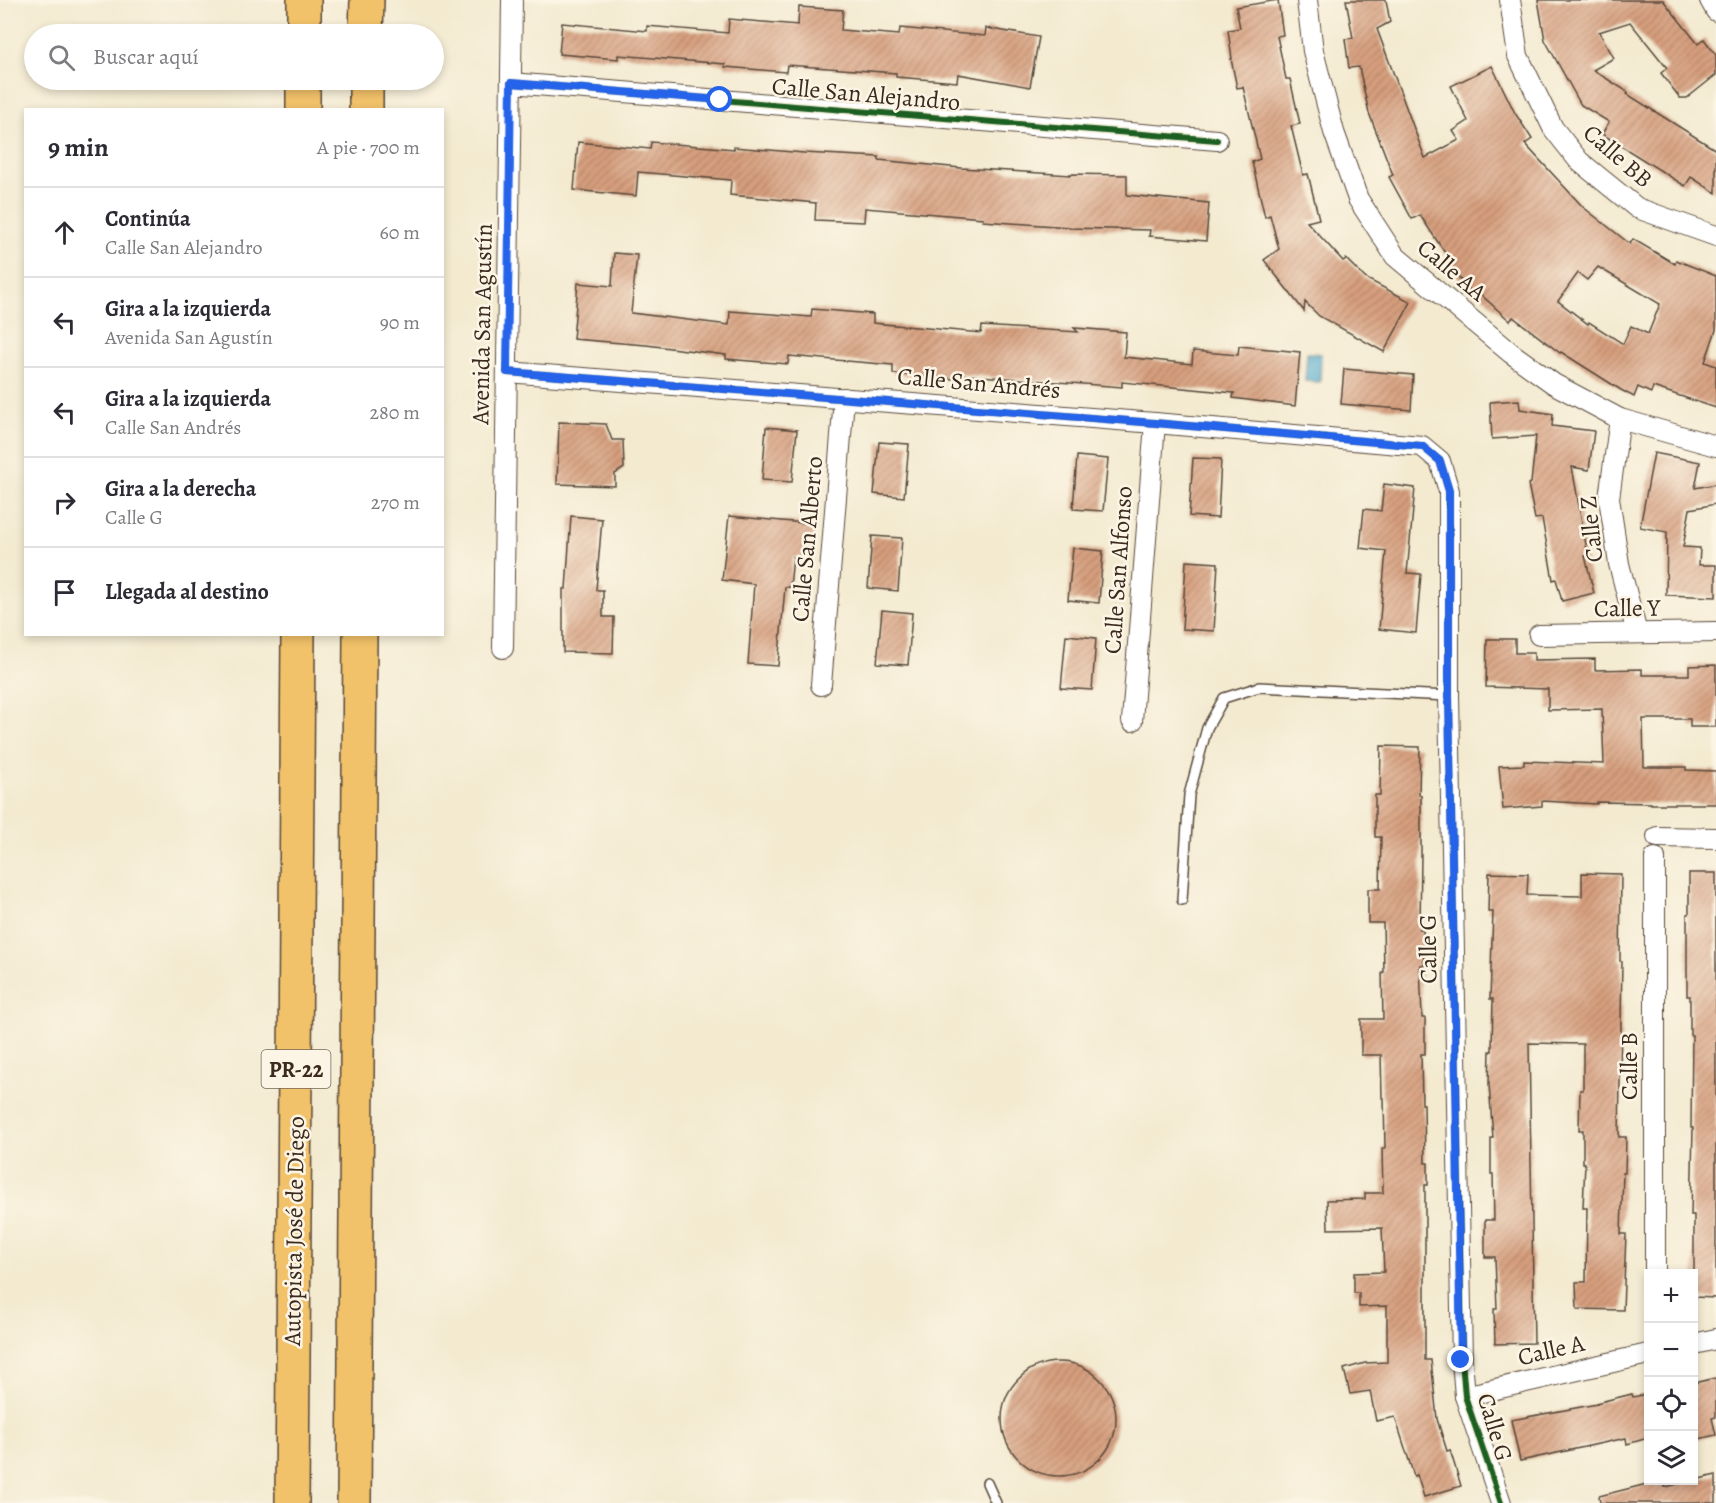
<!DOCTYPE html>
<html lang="es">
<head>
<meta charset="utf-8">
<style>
	:root { --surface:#fff; --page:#f2f2f3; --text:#2b2b33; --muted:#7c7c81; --line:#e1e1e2 }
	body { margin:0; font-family:Alegreya,serif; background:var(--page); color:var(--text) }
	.controls { position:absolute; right:18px; bottom:18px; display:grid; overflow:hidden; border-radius:0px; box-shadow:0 3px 9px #0003 }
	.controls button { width:54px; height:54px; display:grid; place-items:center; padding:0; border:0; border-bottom:2px solid var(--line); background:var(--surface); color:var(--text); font:30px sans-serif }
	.stop { position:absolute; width:18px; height:18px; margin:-14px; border:4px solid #2563eb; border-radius:50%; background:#fff }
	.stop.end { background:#2563eb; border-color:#fff; box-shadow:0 2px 6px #0008 }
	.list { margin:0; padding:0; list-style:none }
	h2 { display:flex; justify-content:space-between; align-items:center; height:78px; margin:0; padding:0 24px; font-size:26px }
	h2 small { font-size:20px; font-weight:400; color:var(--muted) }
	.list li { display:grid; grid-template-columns:39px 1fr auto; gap:18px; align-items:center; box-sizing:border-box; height:90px; padding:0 24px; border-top:2px solid var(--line) }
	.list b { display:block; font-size:22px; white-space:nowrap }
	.list p { margin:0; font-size:20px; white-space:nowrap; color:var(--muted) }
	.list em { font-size:20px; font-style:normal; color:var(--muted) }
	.icon { flex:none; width:33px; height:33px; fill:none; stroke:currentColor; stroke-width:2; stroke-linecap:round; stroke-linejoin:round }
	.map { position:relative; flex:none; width:1716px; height:1503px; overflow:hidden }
	.search { position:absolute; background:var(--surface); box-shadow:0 3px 9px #0003; left:24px; top:24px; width:420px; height:66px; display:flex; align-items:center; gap:15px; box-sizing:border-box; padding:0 21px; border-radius:33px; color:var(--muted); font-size:22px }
	.panel { position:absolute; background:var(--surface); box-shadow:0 3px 9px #0003; left:24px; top:108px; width:420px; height:528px; border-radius:0px }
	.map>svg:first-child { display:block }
	.water { fill:#51aace; stroke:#466a76; stroke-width:1.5 }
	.building { fill:url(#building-hatch); fill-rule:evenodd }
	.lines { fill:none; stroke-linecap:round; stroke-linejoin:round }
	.lane-casing { stroke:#574739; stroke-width:12 }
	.street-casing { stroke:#574739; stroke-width:22 }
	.highway-casing { stroke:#574739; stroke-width:36 }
	.lane { stroke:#fff; stroke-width:9 }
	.street { stroke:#fff; stroke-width:20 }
	.highway { stroke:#f2c26a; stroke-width:33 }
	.cycleway-casing { stroke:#fcf5e5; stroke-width:10 }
	.cycleway { stroke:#1b5e20; stroke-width:6 }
	.route { stroke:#2563eb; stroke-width:8 }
	.labels { text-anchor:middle; stroke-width:5; stroke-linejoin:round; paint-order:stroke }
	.shield { fill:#fcf5e5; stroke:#75675a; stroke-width:1.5 }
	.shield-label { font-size:22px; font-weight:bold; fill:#3b2a1e }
	.street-label { font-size:24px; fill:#3b2a1e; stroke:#fcf5e5 }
</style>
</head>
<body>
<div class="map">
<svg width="1716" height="1503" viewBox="0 0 1716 1503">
	<defs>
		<pattern id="building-hatch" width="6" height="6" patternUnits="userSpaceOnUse" patternTransform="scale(1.5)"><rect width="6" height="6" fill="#d79f7e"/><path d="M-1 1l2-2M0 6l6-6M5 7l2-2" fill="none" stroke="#b08267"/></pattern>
	</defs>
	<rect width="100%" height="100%" fill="#fcf5e5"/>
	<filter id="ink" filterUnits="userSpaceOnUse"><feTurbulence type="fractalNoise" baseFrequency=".0167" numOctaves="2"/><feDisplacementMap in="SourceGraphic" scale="12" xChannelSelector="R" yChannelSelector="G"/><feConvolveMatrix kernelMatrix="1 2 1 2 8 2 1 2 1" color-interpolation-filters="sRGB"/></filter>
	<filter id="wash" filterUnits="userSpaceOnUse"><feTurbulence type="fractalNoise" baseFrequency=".008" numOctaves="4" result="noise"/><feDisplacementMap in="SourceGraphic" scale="24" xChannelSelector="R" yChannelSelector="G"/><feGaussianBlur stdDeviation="1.35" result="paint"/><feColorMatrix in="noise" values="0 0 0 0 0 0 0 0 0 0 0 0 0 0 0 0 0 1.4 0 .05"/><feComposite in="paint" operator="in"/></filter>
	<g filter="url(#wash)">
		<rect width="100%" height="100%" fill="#f3ead0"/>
		<!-- water -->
		<polygon class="water" points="1307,353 1321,354 1320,382 1305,381"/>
		<g id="blocks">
			<!-- building -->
			<g class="building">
				<polygon points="1278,0 1283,35 1277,36 1286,79 1290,79 1300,124 1291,126 1303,175 1308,174 1319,219 1307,222 1343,261 1346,259 1365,278 1411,302 1384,352 1319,316 1305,302 1304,311 1264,260 1279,249 1270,215 1265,217 1252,162 1260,159 1243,87 1237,88 1231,59 1232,59 1228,30 1240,28 1236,7"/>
				<path d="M 1346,0 L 1386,0 L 1390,22 L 1377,29 L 1425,158 L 1459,140 L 1453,131 L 1468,121 L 1451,86 L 1492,66 L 1515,113 L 1532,139 L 1525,144 L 1583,207 L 1630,244 L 1633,239 L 1675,264 L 1676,260 L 1716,276 L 1716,330 L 1705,362 L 1716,366 L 1716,408 L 1653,387 L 1651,393 L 1638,387 L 1634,397 L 1621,390 L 1561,352 L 1560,353 L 1513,317 L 1510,321 L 1479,293 L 1475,296 L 1445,262 L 1449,259 L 1420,215 L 1412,219 L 1389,177 L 1393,175 L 1369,113 L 1359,67 L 1349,68 L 1345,39 L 1353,38 ZM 1598,267 L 1660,304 L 1648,334 L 1631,326 L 1623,344 L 1589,322 L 1588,324 L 1558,301 L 1578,273 L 1587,280 Z"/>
				<polygon points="1538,0 1663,0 1698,44 1704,39 1716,55 1716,75 1687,98 1680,98 1661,73 1667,68 1630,22 1599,32 1614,58 1593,70 1628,92 1627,94 1716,150 1716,193 1691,177 1685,186 1602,134 1609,122 1581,105 1545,40"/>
				<polygon points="799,7 843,10 841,30 899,35 900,28 985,36 986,28 1039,37 1030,87 958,74 957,82 896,77 896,73 787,65 786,72 725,67 725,64 618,55 618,59 559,54 562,23 647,31 647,26 728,33 729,19 798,25"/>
				<polygon points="578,142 650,149 651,142 734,149 734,147 804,153 879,157 879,160 961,168 1070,175 1070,174 1127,175 1127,195 1209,203 1206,241 1149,236 1150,230 1069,228 1069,227 983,221 983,218 865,208 864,222 815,220 816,203 730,195 731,180 638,172 636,196 574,190"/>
				<polygon points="614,253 637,255 631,313 729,325 730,311 811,317 812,309 873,314 873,323 981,333 982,326 1078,332 1074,328 1126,332 1124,357 1192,364 1193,351 1238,355 1239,346 1300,352 1295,406 1233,398 1234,393 1122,382 1122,387 954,374 954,379 893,374 893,365 789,356 788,364 726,359 726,355 646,345 573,339 578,283 612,286"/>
				<polygon points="1344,369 1413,375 1411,410 1341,404"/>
				<polygon points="1519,400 1520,409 1553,414 1552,426 1594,431 1589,470 1572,467 1588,556 1585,556 1594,593 1562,601 1556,579 1553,580 1542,518 1535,519 1528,484 1531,483 1536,436 1492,439 1490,402"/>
				<polygon points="559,422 606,424 612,440 623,440 624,468 615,474 615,486 557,484"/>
				<polygon points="766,427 797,430 792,482 762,480"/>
				<polygon points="879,442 909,444 904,497 874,494"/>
				<polygon points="1654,453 1700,462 1695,488 1716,484 1716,504 1690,509 1683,547 1700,548 1699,565 1716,565 1716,597 1666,595 1667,532 1640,527"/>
				<polygon points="1077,456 1108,459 1103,511 1073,509"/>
				<polygon points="1193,458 1221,459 1218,518 1189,516"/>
				<polygon points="1384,484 1415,488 1407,573 1421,574 1416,633 1379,629 1386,551 1360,548 1364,509 1381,511"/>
				<polygon points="571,516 602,519 596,590 603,590 603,617 614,617 613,653 563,652 563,589 566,589"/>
				<polygon points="729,516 814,524 811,559 793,557 790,587 785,587 778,666 748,664 754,584 722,580"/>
				<polygon points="872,536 902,538 898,591 868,588"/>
				<polygon points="1073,548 1103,551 1099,603 1068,600"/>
				<polygon points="1186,561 1218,563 1214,631 1182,629"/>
				<polygon points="882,610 912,613 908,665 877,663"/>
				<polygon points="1066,635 1096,638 1092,690 1061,688"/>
				<polygon points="1487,639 1515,639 1515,653 1534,653 1534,660 1595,659 1595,670 1642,669 1642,675 1689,675 1689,666 1716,665 1716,727 1690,727 1690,719 1643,719 1644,767 1686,767 1686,770 1716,771 1716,804 1651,804 1651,803 1597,802 1597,804 1542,801 1542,806 1503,809 1499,766 1524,765 1524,761 1604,764 1602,709 1548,710 1548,689 1486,687"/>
				<polygon points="1381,746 1420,747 1419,795 1421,795 1421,855 1420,929 1423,929 1424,965 1420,965 1422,1018 1425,1018 1425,1054 1421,1054 1422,1104 1424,1104 1425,1163 1428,1163 1428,1185 1425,1185 1425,1360 1431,1360 1437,1419 1447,1451 1450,1450 1461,1486 1424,1497 1417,1475 1414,1476 1395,1417 1376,1421 1370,1391 1350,1394 1344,1369 1365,1363 1387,1362 1387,1306 1359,1307 1359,1293 1354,1293 1354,1273 1384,1272 1382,1228 1328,1229 1327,1200 1365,1199 1365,1193 1383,1193 1382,1148 1385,1148 1384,1098 1382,1098 1381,1055 1361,1055 1361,1019 1383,1019 1382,972 1384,972 1383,923 1368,923 1368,889 1380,889 1381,837 1375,837 1375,795 1380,795"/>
				<polygon points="1489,873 1528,874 1527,895 1582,896 1582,873 1621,874 1620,961 1622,961 1619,1137 1626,1137 1625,1173 1623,1173 1621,1234 1626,1234 1623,1310 1577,1309 1576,1282 1586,1282 1587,1208 1583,1208 1585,1163 1583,1163 1583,1130 1579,1130 1580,1090 1583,1090 1583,1044 1529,1043 1534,1343 1495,1344 1494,1309 1497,1309 1495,1257 1485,1257 1485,1220 1494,1220 1493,1174 1491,1174 1491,1138 1493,1138 1489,1084 1490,1051 1492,1051 1493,999 1490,999 1493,912 1488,912"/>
				<polygon points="1689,873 1716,873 1716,1298 1694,1297 1694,1215 1691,1215 1693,1128 1691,1128 1692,1035 1690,1035 1690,996 1687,996 1687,914 1689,914"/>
				<circle cx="1059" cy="1419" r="57"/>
				<polygon points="1716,1378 1716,1417 1712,1418 1716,1435 1694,1440 1694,1383"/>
				<polygon points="1632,1394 1633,1397 1648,1394 1648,1438 1627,1444 1626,1438 1520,1461 1511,1420 1597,1404 1596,1403"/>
				<polygon points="1716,1475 1716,1503 1600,1503 1599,1496 1663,1480 1665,1487"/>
			</g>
		</g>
	</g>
	<g filter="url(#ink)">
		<use href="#blocks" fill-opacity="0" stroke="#574739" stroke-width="1.5"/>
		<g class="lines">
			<!-- lane casing -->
			<g class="lane-casing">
				<g id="lane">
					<polyline points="1182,900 1189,795 1207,728 1224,698 1259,687 1449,696"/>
					<polyline points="987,1483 996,1503"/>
				</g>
			</g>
			<!-- street casing -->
			<g class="street-casing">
				<g id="street">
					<polyline points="1307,0 1313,51 1334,132 1358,199 1395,256 1511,353 1554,384 1620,419 1716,446"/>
					<polyline points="1510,0 1518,56 1553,128 1579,161 1637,208 1716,236"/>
					<polyline points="1710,0 1716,11"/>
					<polyline points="511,83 1217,140"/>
					<polyline points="507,372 1155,423 1422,446 1440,461 1449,491 1449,696 1462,1360 1465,1396 1501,1503"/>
					<polyline points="1620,419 1609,498 1619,564 1637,633"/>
					<polyline points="1539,635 1716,632"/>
					<polyline points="503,648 512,0"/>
					<polyline points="821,685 844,398"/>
					<polyline points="1132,721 1155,423"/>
					<polyline points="1657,837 1716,838"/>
					<polyline points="1655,858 1655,1274"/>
					<polyline points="1694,1344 1716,1339"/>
					<polyline points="1465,1396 1648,1354"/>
				</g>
			</g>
			<!-- highway casing -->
			<g class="highway-casing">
				<g id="highway">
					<polyline points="304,34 304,0"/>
					<polyline points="366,34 367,0"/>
					<polyline points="303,110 303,80"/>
					<polyline points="366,110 366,80"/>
					<polyline points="292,1503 298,634"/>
					<polyline points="354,1503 360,634"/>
				</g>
			</g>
			<!-- lane -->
			<use href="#lane" class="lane"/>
			<!-- street -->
			<use href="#street" class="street"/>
			<!-- highway -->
			<use href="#highway" class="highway"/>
			<!-- cycleway casing -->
			<g class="cycleway-casing">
				<g id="cycleway">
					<polyline points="511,83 1217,140"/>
					<polyline points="507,372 1155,423 1422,446 1440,461 1449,491 1449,696 1462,1360 1465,1396 1501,1503"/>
				</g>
			</g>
			<!-- cycleway -->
			<use href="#cycleway" class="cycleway"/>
		</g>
	</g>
	<g class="lines" filter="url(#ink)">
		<!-- route -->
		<polyline class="route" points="720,100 511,83 507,372 1155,423 1422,446 1440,461 1449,491 1449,696 1461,1360"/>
	</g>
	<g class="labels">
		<!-- shield labels -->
		<rect class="shield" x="261.5" y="1050" width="69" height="38" rx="4.5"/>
		<g class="shield-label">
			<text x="296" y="1077">PR-22</text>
		</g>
		<!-- street labels -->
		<g class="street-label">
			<text transform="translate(866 94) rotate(5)" y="8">Calle San Alejandro</text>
			<text transform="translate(1618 156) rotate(41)" y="8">Calle BB</text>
			<text transform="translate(1452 270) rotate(40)" y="8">Calle AA</text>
			<text transform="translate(482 324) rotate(-89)" y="8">Avenida San Agustín</text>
			<text transform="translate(979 383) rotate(5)" y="8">Calle San Andrés</text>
			<text transform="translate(1591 529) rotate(-96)" y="8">Calle Z</text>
			<text transform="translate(807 539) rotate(-85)" y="8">Calle San Alberto</text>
			<text transform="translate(1118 570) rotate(-86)" y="8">Calle San Alfonso</text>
			<text transform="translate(1627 608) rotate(-1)" y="8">Calle Y</text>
			<text transform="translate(1428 949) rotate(-91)" y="8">Calle G</text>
			<text transform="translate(1629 1066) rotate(-90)" y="8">Calle B</text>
			<text transform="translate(294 1231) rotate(-89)" y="8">Autopista José de Diego</text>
			<text transform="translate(1551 1350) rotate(-13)" y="8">Calle A</text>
			<text transform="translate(1495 1427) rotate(73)" y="8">Calle G</text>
		</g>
	</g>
</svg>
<div class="controls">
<button>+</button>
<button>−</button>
<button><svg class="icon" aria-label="locate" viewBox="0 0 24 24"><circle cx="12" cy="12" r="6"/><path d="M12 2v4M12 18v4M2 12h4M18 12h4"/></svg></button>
<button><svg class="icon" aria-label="layers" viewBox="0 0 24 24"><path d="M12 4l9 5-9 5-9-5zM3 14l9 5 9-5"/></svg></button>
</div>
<div class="stop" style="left:720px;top:100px"></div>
<div class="stop end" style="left:1461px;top:1360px"></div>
<div class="search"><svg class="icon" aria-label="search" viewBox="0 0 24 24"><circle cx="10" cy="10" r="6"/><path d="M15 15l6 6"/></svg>Buscar aquí</div>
<section class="panel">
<h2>9 min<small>A pie · 700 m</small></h2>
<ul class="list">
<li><svg class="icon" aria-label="ahead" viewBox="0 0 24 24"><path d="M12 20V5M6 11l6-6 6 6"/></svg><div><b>Continúa</b><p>Calle San Alejandro</p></div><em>60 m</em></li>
<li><svg class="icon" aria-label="left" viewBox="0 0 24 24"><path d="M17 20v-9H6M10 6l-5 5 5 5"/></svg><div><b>Gira a la izquierda</b><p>Avenida San Agustín</p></div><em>90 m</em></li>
<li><svg class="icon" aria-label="left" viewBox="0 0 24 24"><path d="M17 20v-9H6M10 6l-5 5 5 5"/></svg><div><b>Gira a la izquierda</b><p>Calle San Andrés</p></div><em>280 m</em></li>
<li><svg class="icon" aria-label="right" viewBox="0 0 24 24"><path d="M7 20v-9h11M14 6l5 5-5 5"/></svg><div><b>Gira a la derecha</b><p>Calle G</p></div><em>270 m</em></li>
<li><svg class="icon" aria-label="arrive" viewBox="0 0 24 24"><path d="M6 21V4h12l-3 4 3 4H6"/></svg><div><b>Llegada al destino</b></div></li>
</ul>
</section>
</div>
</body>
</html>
